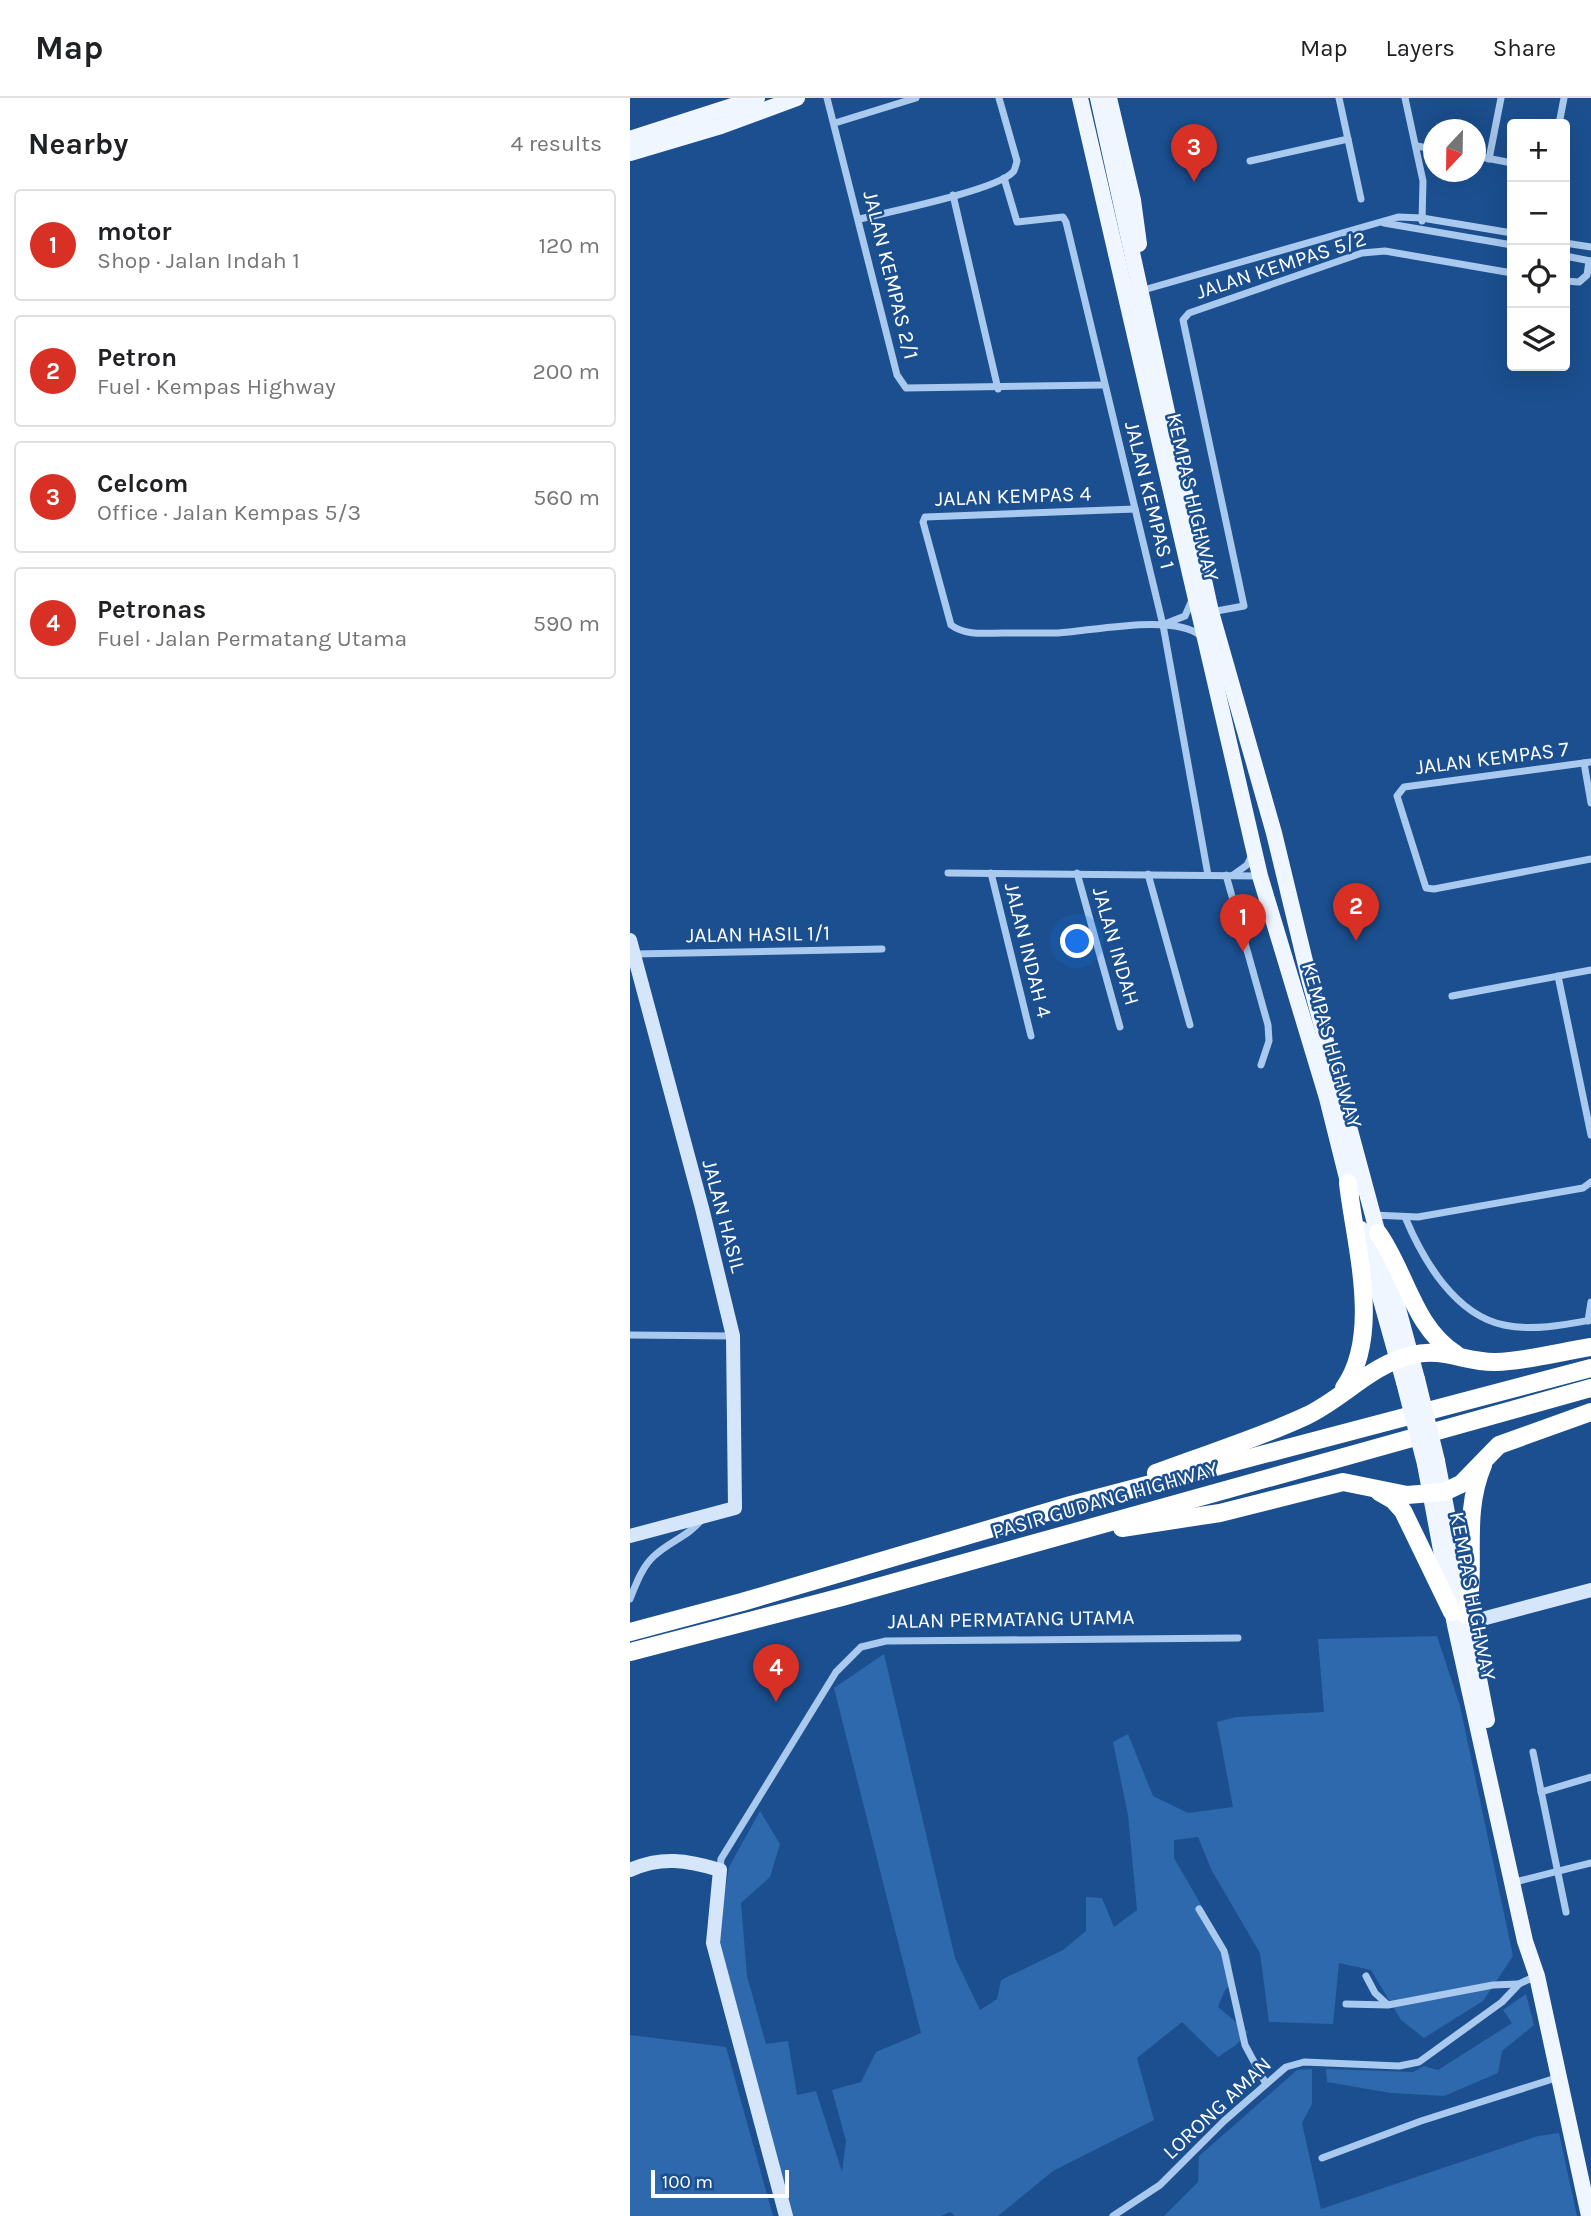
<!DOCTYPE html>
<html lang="en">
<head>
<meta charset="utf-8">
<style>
	:root { --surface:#fff; --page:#f2f2f2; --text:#202124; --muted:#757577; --line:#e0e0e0; --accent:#d93025 }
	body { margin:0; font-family:Karla,sans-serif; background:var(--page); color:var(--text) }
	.controls { position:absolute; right:21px; top:21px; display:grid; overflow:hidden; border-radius:7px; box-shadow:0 7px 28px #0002 }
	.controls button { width:63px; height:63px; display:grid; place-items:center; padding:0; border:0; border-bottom:2px solid var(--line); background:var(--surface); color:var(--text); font:35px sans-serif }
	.compass { position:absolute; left:793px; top:21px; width:63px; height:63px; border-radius:50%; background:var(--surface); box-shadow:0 7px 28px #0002; rotate:202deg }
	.scale { position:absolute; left:21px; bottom:18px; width:138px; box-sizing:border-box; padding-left:7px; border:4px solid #fff; border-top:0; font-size:19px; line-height:24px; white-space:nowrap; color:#fff; -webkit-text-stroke:5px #1b4f8f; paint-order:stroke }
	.you { position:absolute; left:448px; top:844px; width:24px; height:24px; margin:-18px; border:5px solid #fff; border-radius:50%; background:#1a73e8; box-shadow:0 0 0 10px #1a73e833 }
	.badge { display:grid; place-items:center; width:46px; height:46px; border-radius:50%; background:var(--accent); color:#fff; font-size:23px; font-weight:700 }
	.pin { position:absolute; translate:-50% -58px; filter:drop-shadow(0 2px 4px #0008) }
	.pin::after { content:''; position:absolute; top:37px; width:24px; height:21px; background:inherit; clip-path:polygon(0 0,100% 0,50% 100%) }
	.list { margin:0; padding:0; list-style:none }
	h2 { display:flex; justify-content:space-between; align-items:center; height:91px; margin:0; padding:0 28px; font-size:30px }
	h2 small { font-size:23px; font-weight:400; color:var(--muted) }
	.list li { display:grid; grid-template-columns:46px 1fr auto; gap:21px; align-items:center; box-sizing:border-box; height:112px; margin:0 14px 14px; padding:0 14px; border:2px solid var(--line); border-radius:7px }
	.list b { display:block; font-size:26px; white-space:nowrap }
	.list p { margin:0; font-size:23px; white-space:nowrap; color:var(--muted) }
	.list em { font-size:23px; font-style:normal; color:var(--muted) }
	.icon { flex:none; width:38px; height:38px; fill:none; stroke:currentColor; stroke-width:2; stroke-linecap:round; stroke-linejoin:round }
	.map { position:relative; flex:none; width:961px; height:2118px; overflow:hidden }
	header { display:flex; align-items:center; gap:42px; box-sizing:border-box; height:98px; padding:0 35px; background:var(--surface); border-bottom:2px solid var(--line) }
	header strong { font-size:33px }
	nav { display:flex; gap:38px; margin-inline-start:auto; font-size:24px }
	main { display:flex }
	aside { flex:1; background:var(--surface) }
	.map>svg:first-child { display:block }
	.green { fill:#2e69ad }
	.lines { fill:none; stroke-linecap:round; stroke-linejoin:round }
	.street { stroke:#a9c9ee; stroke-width:7 }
	.secondary { stroke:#d6e6fa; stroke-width:14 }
	.primary { stroke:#f0f6ff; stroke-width:16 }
	.highway { stroke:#fff; stroke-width:18 }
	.primary-bridge { stroke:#f0f6ff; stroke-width:16 }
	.labels { text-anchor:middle; stroke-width:5; stroke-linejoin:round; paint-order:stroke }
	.street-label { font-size:21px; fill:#fff; stroke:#1b4f8f }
</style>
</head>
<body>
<header>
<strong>Map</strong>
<nav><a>Map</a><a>Layers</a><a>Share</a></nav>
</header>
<main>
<aside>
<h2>Nearby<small>4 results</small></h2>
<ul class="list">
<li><span class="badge">1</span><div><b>motor</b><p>Shop · Jalan Indah 1</p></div><em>120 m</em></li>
<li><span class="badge">2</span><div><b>Petron</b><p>Fuel · Kempas Highway</p></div><em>200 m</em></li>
<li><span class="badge">3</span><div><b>Celcom</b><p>Office · Jalan Kempas 5/3</p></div><em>560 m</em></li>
<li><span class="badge">4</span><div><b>Petronas</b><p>Fuel · Jalan Permatang Utama</p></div><em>590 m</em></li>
</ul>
</aside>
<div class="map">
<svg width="961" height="2118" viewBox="0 0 961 2118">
	<rect width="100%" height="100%" fill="#1b4f8f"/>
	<!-- green -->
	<g class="green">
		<polygon points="807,1538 830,1608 883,1858 853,1903 794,1940 771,1922 741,1872 709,1865 703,1926 639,1924 630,1855 582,1773 568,1739 544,1742 544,1760 600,1857 604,1884 595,1892 588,1909 618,1934 606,1947 588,1959 552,1924 507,1960 524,2022 423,2073 368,2118 325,2118 320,2114 311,2118 162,2118 90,1851 90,1826 99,1769 130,1713 150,1746 140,1779 111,1805 117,1878 136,1946 158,1943 167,1997 186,1993 212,2074 216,2043 202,1992 231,1984 246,1954 291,1935 204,1590 254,1556 325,1860 350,1912 367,1901 371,1882 433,1852 456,1833 456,1799 472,1800 484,1829 507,1812 498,1717 483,1644 498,1636 523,1698 558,1715 603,1709 587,1624 606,1619 694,1614 688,1541"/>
		<polygon points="896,1896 904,1927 872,1953 868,1975 814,1998 761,1995 697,1984 696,1971 783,1974 794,1968 808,1972 882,1925 873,1912"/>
		<polygon points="0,1937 96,1949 143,2118 0,2118"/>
		<polygon points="682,1971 682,2006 672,2025 691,2111 908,2038 929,2035 947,2118 534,2118 568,2084 569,2058 667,1972"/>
	</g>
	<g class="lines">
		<!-- street -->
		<g class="street">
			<polyline points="197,0 267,277 276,290 474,287"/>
			<polyline points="709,0 731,101"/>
			<polyline points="775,0 793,83 792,123"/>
			<polyline points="205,25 286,0"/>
			<polyline points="929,26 934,0"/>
			<polyline points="787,48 804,51"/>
			<polyline points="846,58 882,65"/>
			<polyline points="859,61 871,0"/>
			<polyline points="620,63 718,41"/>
			<polyline points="374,80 387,124 433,119 436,124 533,527 578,777"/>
			<polyline points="323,97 368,291"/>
			<path d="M 230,121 C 258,114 367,92 383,74 C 385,72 386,66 387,63 L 369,0"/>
			<polyline points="754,125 882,147"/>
			<polyline points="935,145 961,149"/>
			<polyline points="935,158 961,163"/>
			<polyline points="935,183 949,184 957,177 959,163"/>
			<polyline points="510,193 768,119 792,120 882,135"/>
			<path d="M 505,411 L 295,419 L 293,424 L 321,527 C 336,538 356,535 373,535 C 391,535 410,535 428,535 C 462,533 544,515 571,538"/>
			<polyline points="581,514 614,508 553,222 559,215 732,155 755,153 882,175"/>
			<polyline points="537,525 555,518 562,502"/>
			<polyline points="961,664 774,689 767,698 796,790 804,791 961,761"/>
			<polyline points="954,665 961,705"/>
			<polyline points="318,775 629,778"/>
			<polyline points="361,775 401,938"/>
			<polyline points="447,775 490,929"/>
			<polyline points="518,776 560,927"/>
			<polyline points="596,777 638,927 639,943 631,967"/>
			<polyline points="603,777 617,767 621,759"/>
			<polyline points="5,856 252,851"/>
			<polyline points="928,878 961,1037"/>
			<polyline points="822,898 961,872"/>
			<polyline points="743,1117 788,1119 953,1090 961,1084"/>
			<path d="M 775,1119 C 793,1162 825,1217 874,1227 C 902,1233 934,1227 961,1222"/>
			<polyline points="958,1223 961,1204"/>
			<polyline points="0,1237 103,1238"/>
			<path d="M 0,1501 C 6,1486 12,1469 24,1458 C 40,1443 59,1438 72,1421"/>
			<polyline points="903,1654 936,1814"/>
			<polyline points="911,1694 961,1679"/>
			<polyline points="90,1771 91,1761 206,1574 231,1549 256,1543 608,1540"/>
			<polyline points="889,1783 961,1765"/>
			<polyline points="569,1811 594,1853 615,1947 636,1986"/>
			<polyline points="736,1878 745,1895 757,1906"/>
			<polyline points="716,1906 758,1907 863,1887 888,1886"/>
			<polyline points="692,2060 791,2023 929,1979"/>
			<polyline points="483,2118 530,2087 594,2023 656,1969 674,1964 769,1968 789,1964 872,1904 889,1886 906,1878"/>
		</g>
		<!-- secondary -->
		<g class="secondary">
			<polyline points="0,842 72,1110 103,1238 105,1410 0,1438"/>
			<polyline points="837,1525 961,1492"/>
			<path d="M 0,1772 C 31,1758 57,1762 90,1772 L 83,1845 L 156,2118"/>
		</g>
		<!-- primary -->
		<g class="primary">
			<polyline points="450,0 630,778 697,1000 721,1096"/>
			<polyline points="468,0 581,514 644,735 680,884 787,1281"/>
			<polyline points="479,0 503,102 509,146"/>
			<polyline points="0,41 127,0"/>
			<polyline points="0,55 91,28 167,0"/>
			<polyline points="731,1131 774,1284"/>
			<polyline points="807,1363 857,1622"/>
			<polyline points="795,1366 825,1527 895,1843 907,1878 959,2118"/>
		</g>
		<!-- highway -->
		<g class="highway">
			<path d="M 748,1135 C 776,1174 783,1229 826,1256"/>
			<path d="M 714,1290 C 752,1236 725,1147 718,1085"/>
			<path d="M 526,1375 C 576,1356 627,1341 676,1318 C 714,1300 740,1267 782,1257 C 812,1249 837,1265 866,1264 C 897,1263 930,1254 961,1249"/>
			<polyline points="749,1394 763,1402 773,1413 822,1514"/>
			<polyline points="492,1430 590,1415 713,1384 777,1397 814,1394 831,1386 869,1347 961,1314"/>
			<path d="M 836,1517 C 848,1468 831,1419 853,1367"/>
			<polyline points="0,1534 112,1504 441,1407 961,1270"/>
			<polyline points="0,1554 212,1499 961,1290"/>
		</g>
		<!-- primary-bridge -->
		<g class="primary-bridge">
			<polyline points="787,1281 807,1363"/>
			<polyline points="774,1284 795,1366"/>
		</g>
	</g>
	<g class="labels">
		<!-- street labels -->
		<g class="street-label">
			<text transform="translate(651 167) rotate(-18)" y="7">JALAN KEMPAS 5/2</text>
			<text transform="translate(261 177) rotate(76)" y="7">JALAN KEMPAS 2/1</text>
			<text transform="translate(520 397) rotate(76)" y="7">JALAN KEMPAS 1</text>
			<text transform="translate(383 398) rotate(-2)" y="7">JALAN KEMPAS 4</text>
			<text transform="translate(563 399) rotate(77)" y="7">KEMPAS HIGHWAY</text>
			<text transform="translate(862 660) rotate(-7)" y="7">JALAN KEMPAS 7</text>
			<text transform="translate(128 836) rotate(-1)" y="7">JALAN HASIL 1/1</text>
			<text transform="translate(486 848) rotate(74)" y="7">JALAN INDAH</text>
			<text transform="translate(398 852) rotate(76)" y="7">JALAN INDAH 4</text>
			<text transform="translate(702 947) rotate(74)" y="7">KEMPAS HIGHWAY</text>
			<text transform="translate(94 1118) rotate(75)" y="7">JALAN HASIL</text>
			<text transform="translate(475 1402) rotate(-16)" y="7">PASIR GUDANG HIGHWAY</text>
			<text transform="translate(843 1498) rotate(79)" y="7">KEMPAS HIGHWAY</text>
			<text transform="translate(381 1521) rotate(-1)" y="7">JALAN PERMATANG UTAMA</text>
			<text transform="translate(587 2010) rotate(-43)" y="7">LORONG AMAN</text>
		</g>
	</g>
</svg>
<div class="controls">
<button>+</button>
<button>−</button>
<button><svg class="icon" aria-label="locate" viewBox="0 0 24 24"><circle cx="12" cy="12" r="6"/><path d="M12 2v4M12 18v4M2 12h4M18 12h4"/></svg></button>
<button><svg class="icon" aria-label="layers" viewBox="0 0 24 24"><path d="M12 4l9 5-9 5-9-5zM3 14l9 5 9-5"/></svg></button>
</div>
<svg class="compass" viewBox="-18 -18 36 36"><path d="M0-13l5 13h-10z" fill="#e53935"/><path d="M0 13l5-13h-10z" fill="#757577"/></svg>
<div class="scale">100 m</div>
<div class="you"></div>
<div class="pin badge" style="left:613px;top:854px">1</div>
<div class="pin badge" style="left:726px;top:843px">2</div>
<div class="pin badge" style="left:564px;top:84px">3</div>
<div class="pin badge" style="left:146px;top:1604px">4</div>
</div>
</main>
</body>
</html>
